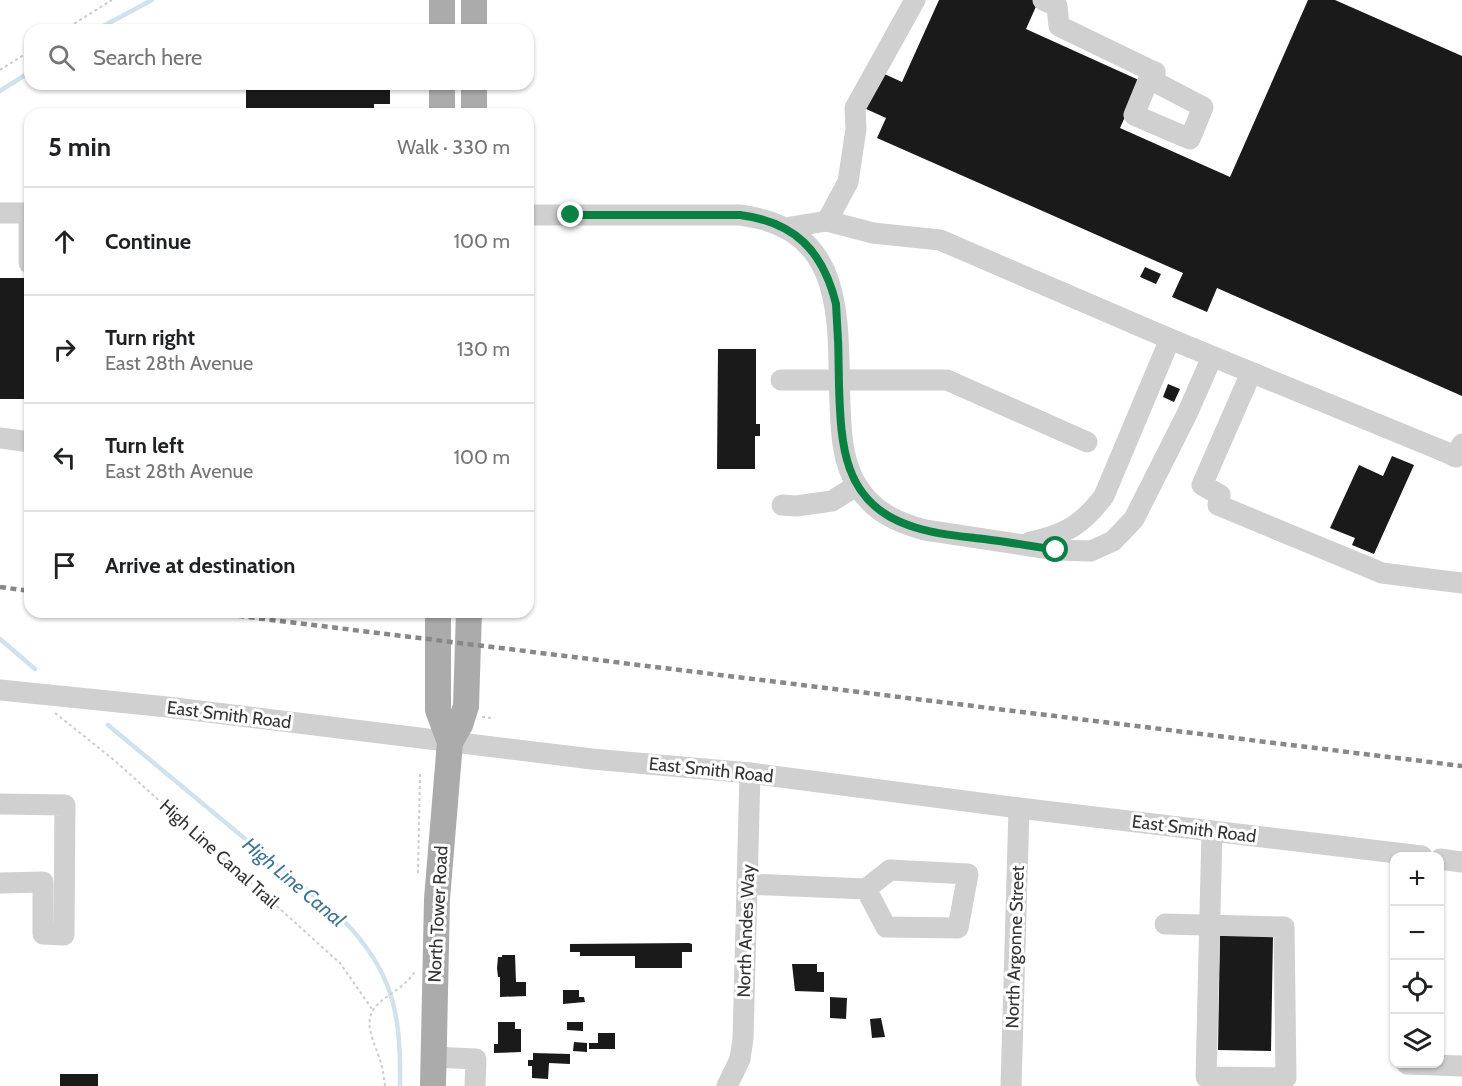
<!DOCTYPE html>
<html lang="en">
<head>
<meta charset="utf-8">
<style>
	:root { --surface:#fff; --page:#f2f2f2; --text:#202124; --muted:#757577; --line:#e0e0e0 }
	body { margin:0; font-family:Cabin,sans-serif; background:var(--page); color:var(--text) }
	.controls { position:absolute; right:18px; bottom:18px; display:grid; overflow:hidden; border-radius:12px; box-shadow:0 2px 4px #0004 }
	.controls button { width:54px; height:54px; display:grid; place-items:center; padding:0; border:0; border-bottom:2px solid var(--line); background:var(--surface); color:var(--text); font:30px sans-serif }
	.stop { position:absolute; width:18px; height:18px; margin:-14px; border:4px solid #0b8043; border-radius:50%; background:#fff }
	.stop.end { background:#0b8043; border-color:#fff; box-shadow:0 2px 6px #0008 }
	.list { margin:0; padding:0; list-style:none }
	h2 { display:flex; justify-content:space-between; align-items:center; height:78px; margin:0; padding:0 24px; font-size:26px }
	h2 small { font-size:20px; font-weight:400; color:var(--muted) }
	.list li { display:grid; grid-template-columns:39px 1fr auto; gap:18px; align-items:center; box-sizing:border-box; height:108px; padding:0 24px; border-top:2px solid var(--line) }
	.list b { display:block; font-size:22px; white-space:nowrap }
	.list p { margin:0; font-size:20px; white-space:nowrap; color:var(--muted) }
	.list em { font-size:20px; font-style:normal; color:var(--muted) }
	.icon { flex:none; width:33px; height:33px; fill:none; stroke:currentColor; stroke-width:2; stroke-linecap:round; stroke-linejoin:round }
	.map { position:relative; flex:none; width:1462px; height:1086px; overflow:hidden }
	.search { position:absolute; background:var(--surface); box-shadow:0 2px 4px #0004; left:24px; top:24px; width:510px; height:66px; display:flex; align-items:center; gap:15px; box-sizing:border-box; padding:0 21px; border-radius:18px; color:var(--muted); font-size:22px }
	.panel { position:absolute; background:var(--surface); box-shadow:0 2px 4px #0004; left:24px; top:108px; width:510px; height:510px; border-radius:18px }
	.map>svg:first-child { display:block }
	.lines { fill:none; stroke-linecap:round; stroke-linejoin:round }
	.stream { stroke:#cfe2ee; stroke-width:4.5 }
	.building { fill:#1a1a1a }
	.path { stroke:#cdcdcd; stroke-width:2; stroke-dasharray:3 3; stroke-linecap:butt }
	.minor { stroke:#d0d0d0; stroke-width:21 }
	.major { stroke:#ababab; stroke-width:26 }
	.rail { stroke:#888; stroke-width:4.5; stroke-dasharray:6 4.5; stroke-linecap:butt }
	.route { stroke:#0b8043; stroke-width:8 }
	.labels { text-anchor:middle; stroke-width:6; stroke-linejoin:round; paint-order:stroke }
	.street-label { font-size:18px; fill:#333; stroke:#fff }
	.water-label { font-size:20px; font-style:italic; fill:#3f7597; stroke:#fff }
</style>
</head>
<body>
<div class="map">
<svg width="1462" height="1086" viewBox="0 0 1462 1086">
	<rect width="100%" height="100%" fill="#fff"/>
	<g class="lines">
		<!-- stream -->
		<g class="stream">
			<polyline points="96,30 152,0"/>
			<polyline points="0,91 30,72"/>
			<polyline points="0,639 35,669"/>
			<path d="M 108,725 L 343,920 C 394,972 401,1015 400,1086"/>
		</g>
	</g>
	<!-- building -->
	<g class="building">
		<polygon points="939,0 1033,0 1038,2 1026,29 1141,81 1120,128 1230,177 1308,0 1335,0 1462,56 1462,396 1217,288 1207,312 1172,297 1183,273 877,138 886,118 864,108 880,72 902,82"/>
		<polygon points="246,84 390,84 390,104 374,104 374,114 246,114"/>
		<polygon points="1145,267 1161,274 1156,284 1140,277"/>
		<polygon points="0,278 26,278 26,291 30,291 30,399 0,399"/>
		<polygon points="718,349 756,349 756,424 760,424 760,436 755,436 755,469 717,469"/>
		<polygon points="1168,384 1180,389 1174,402 1163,397"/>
		<polygon points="1392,456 1414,465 1374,554 1352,545 1355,538 1330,528 1359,465 1383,476"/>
		<polygon points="1220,934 1273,935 1271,1051 1218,1050"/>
		<polygon points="570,944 689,943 692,944 692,952 682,952 682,968 635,968 635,956 580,956 580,952 570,952"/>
		<polygon points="502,955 515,955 516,982 526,982 526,996 500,997 500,977 498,977 497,968 498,957 502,957"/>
		<polygon points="792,964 817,964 817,972 824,972 824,992 795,991"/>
		<polygon points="563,990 579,990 579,997 584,997 585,1002 563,1004"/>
		<polygon points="830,997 847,998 846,1019 830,1018"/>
		<polygon points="881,1018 885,1037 872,1038 870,1019"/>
		<polygon points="498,1022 515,1022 515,1029 521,1029 521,1052 494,1053 494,1044 498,1044"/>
		<polygon points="567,1022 583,1022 583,1031 567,1030"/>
		<polygon points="598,1033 615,1033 615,1049 589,1049 589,1043 598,1043"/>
		<polygon points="574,1042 587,1043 587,1052 573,1051"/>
		<polygon points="533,1053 570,1054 570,1064 549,1063 548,1079 532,1078 532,1066 528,1066 528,1060 533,1060"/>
		<rect x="60" y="1074" width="38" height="12"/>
	</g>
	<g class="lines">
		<!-- path -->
		<g class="path">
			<polyline points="64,30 112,0"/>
			<polyline points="0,70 30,51"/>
			<polyline points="55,713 114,760 340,963 372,1009"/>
			<polyline points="482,717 491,718"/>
			<polyline points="418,873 420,774"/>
			<path d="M 385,1086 C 384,1078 383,1070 381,1063 C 375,1042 359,1020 380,1002 C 391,993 408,984 415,971"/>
		</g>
		<!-- minor -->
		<g class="minor">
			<polyline points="1043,0 1057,6 1059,26 1152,71 1155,72 1155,82 1203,107 1190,139 1134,115 1152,71"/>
			<polyline points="0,213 30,213"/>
			<polyline points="29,213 29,263"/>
			<path d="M 528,215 L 740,215 C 848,229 837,320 840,404 C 841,431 842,463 858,487 C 874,512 898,523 925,530 L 1056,550 L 1091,551 L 1113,541 L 1134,519 L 1187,414 L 1212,357"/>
			<polyline points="827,221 848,182 856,129 855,108 915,0"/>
			<polyline points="785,228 827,221 873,233 940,240 1170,339 1448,453 1456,457 1462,444"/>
			<polyline points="1251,373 1202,485 1220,495 1218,505 1382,573 1462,583"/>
			<polyline points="781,380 947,380 1087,442"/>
			<polyline points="0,438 30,442"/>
			<polyline points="782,505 796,506 832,501 856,486"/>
			<path d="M 1030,542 C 1065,535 1082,525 1104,496 L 1170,339"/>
			<polyline points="0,690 167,707 592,759 750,773 1019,808 1422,856"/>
			<polyline points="0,804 65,805 64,935 43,934 43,882 0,883"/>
			<polyline points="1440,859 1462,862"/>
			<polyline points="747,884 866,889 890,870 968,874 958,928 886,927 866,889"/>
			<path d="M 1165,924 L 1284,927 L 1286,1078 L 1206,1077 C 1208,995 1210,913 1212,831"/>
			<polyline points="434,1057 476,1059 475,1086"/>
			<polyline points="1407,1064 1462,1066"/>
			<polyline points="727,1086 740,1059 743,1039 750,773"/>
			<polyline points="1011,1086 1019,808"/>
		</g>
		<!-- major -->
		<g class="major">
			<polyline points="442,0 442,30"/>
			<polyline points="474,0 474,30"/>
			<polyline points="474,84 474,114"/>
			<polyline points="442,114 442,84"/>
			<polyline points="450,742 460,725 466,706 469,612"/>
			<polyline points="433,1086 437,899 450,742 438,710 438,612"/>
		</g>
		<!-- rail -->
		<g class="rail">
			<polyline points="0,587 30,591"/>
			<polyline points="207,612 1462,766"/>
		</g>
	</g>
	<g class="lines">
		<!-- route -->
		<path class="route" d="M 571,215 L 740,215 C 795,222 823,251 836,304 C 838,331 839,358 839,386 C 841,445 843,502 908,525 C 932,534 959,536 984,539 C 1008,542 1032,546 1056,550"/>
	</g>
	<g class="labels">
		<!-- street labels -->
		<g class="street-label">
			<text transform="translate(229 715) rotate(7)" y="6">East Smith Road</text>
			<text transform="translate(711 770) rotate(6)" y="6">East Smith Road</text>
			<text transform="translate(1194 829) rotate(7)" y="6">East Smith Road</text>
			<text transform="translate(219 854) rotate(42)" y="6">High Line Canal Trail</text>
			<text transform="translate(438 914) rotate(-87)" y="6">North Tower Road</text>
			<text transform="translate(746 931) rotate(-88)" y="6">North Andes Way</text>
			<text transform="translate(1015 947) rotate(-88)" y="6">North Argonne Street</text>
		</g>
		<!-- water labels -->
		<g class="water-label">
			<text transform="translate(294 882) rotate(40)" y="7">High Line Canal</text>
		</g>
	</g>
</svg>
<div class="controls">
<button>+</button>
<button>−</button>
<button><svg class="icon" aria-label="locate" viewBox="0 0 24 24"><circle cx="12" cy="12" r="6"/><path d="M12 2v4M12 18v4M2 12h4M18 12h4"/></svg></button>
<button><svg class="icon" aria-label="layers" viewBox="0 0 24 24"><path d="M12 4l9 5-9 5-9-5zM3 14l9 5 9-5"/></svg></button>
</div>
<div class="stop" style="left:1056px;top:550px"></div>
<div class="stop end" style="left:571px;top:215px"></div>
<div class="search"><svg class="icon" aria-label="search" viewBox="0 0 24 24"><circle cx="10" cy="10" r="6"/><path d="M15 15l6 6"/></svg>Search here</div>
<section class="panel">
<h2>5 min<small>Walk · 330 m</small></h2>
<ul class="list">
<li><svg class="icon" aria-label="ahead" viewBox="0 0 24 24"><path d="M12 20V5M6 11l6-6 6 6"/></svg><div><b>Continue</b></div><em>100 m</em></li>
<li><svg class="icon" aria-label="right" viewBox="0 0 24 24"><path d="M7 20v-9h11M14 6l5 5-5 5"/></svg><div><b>Turn right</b><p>East 28th Avenue</p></div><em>130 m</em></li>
<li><svg class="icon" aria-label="left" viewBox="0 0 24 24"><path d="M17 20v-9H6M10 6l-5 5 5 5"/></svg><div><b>Turn left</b><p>East 28th Avenue</p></div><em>100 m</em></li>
<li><svg class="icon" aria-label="arrive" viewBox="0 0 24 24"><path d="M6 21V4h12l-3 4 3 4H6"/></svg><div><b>Arrive at destination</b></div></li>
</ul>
</section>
</div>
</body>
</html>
